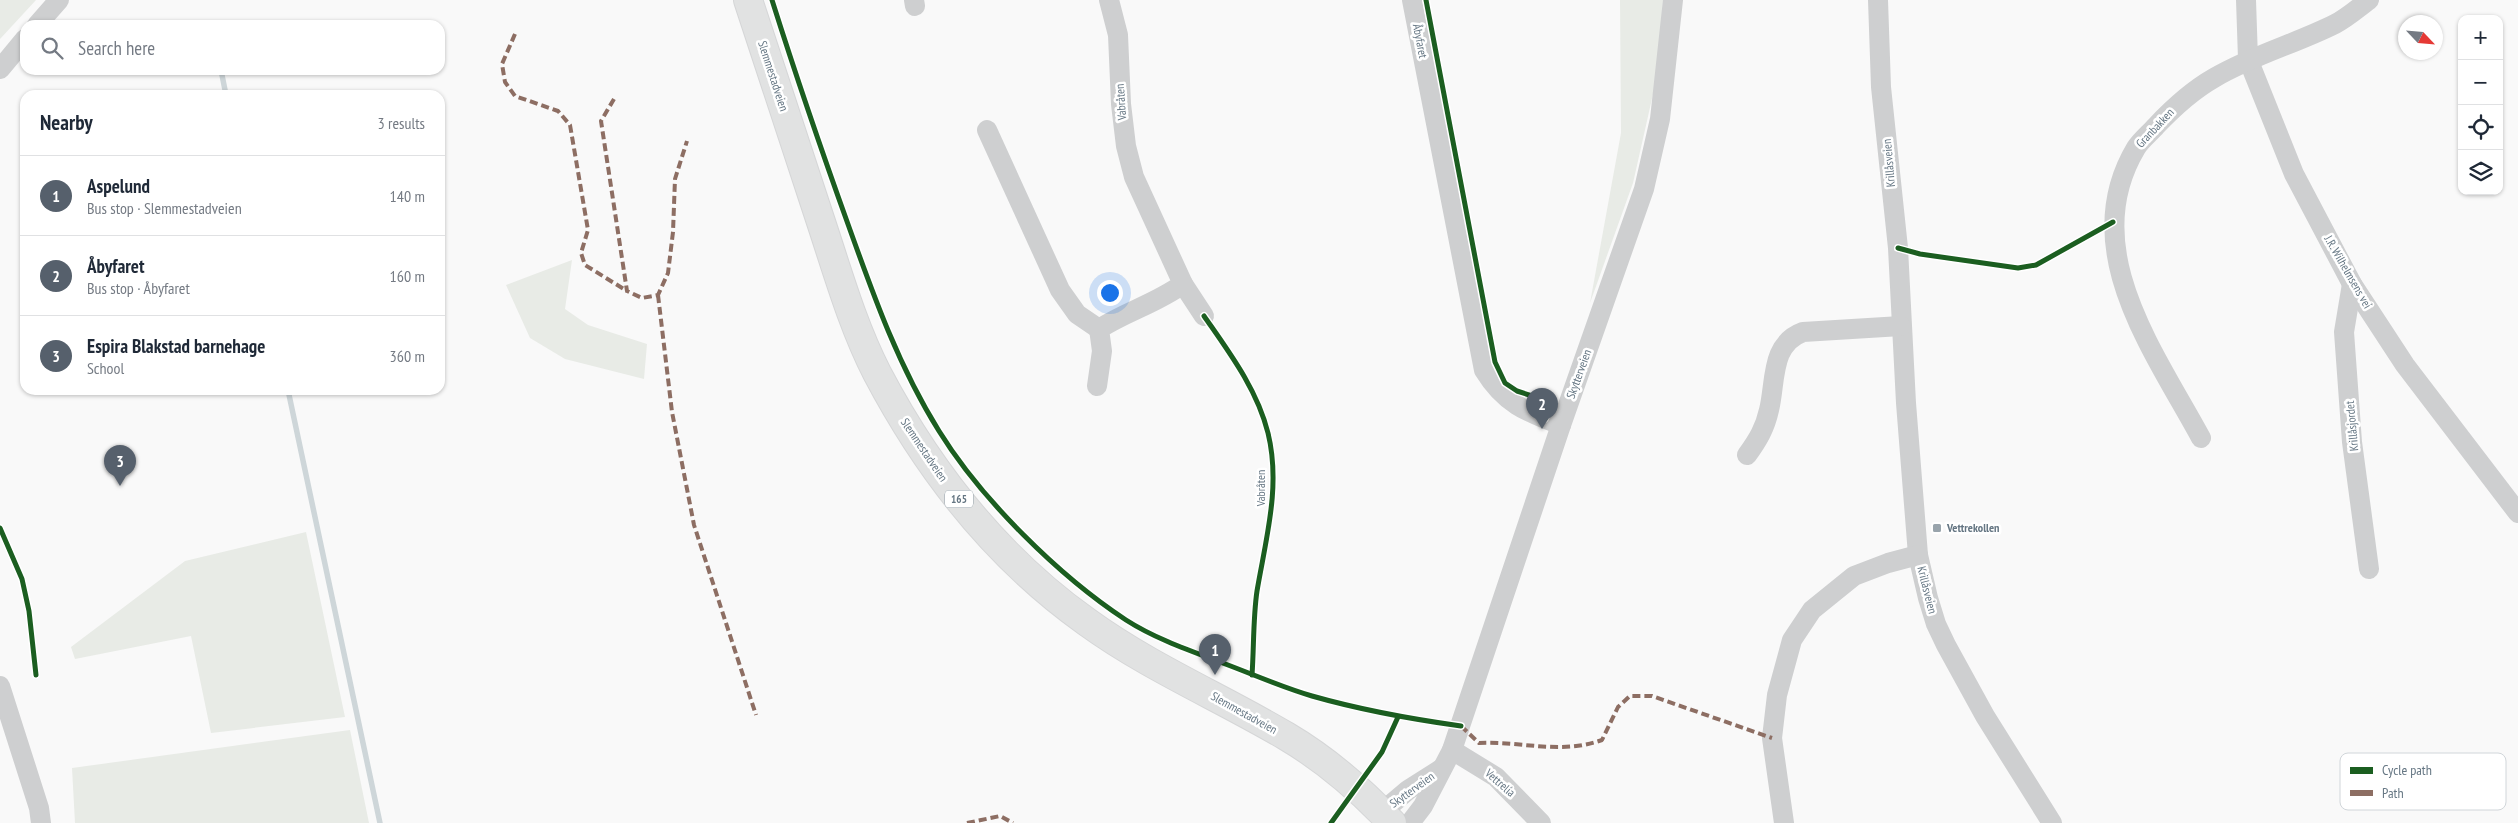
<!DOCTYPE html>
<html lang="en">
<head>
<meta charset="utf-8">
<style>
	:root { --surface:#fff; --page:#f2f2f3; --text:#1f2937; --muted:#747a83; --line:#e0e1e3; --accent:#56606c }
	body { margin:0; font-family:"PT Sans Narrow",sans-serif; background:var(--page); color:var(--text) }
	.controls { position:absolute; right:15px; top:15px; display:grid; overflow:hidden; border-radius:10px; box-shadow:0 1px 4px #0004 }
	.controls button { width:45px; height:45px; display:grid; place-items:center; padding:0; border:0; border-bottom:1px solid var(--line); background:var(--surface); color:var(--text); font:25px sans-serif }
	.compass { position:absolute; left:2398px; top:15px; width:45px; height:45px; border-radius:50%; background:var(--surface); box-shadow:0 1px 4px #0004; rotate:116deg }
	.you { position:absolute; left:1109px; top:292px; width:18px; height:18px; margin:-12px; border:4px solid #fff; border-radius:50%; background:#1a73e8; box-shadow:0 0 0 8px #1a73e833 }
	.badge { display:grid; place-items:center; width:32px; height:32px; border-radius:50%; background:var(--accent); color:#fff; font-size:16px; font-weight:700 }
	.pin { position:absolute; translate:-50% -41px; filter:drop-shadow(0 1px 2px #0008) }
	.pin::after { content:''; position:absolute; top:26px; width:18px; height:15px; background:inherit; clip-path:polygon(0 0,100% 0,50% 100%) }
	.list { margin:0; padding:0; list-style:none }
	h2 { display:flex; justify-content:space-between; align-items:center; height:65px; margin:0; padding:0 20px; font-size:21px }
	h2 small { font-size:16px; font-weight:400; color:var(--muted) }
	.list li { display:grid; grid-template-columns:32px 1fr auto; gap:15px; align-items:center; box-sizing:border-box; height:80px; padding:0 20px; border-top:1px solid var(--line) }
	.list b { display:block; font-size:19px; white-space:nowrap }
	.list p { margin:0; font-size:16px; white-space:nowrap; color:var(--muted) }
	.list em { font-size:16px; font-style:normal; color:var(--muted) }
	.icon { flex:none; width:28px; height:28px; fill:none; stroke:currentColor; stroke-width:2; stroke-linecap:round; stroke-linejoin:round }
	.map { position:relative; flex:none; width:2518px; height:823px; overflow:hidden }
	.search { position:absolute; background:var(--surface); box-shadow:0 1px 4px #0004; left:20px; top:20px; width:425px; height:55px; display:flex; align-items:center; gap:12px; box-sizing:border-box; padding:0 18px; border-radius:15px; color:var(--muted); font-size:19px }
	.panel { position:absolute; background:var(--surface); box-shadow:0 1px 4px #0004; left:20px; top:90px; width:425px; height:305px; border-radius:15px }
	.map>svg:first-child { display:block }
	.green { fill:#e8ebe6 }
	.lines { fill:none; stroke-linecap:round; stroke-linejoin:round }
	.stream { stroke:#ced6d9; stroke-width:5.5 }
	.primary-casing { stroke:#d5d6d7; stroke-width:30 }
	.minor { stroke:#cecfd0; stroke-width:20 }
	.primary { stroke:#e1e2e2; stroke-width:28 }
	.quiet { stroke:#8d6e63; stroke-width:4; stroke-dasharray:8 4; stroke-linecap:butt }
	.cycleway-casing { stroke:#fff; stroke-width:8 }
	.cycleway { stroke:#1b5e20; stroke-width:5 }
	.poi-dot { fill:#99a4ac; stroke:#fff; stroke-width:2 }
	.labels { text-anchor:middle; stroke-width:5; stroke-linejoin:round; paint-order:stroke }
	.shield { fill:#fff; stroke:#939fa8; stroke-width:1 }
	.shield-label { font-size:11px; font-weight:bold; fill:#657683 }
	.street-label { font-size:12px; fill:#657683; stroke:#fff }
	.poi-label { font-size:12px; font-weight:bold; fill:#657683; stroke:#fff; text-anchor:start }
	.key { fill:#fff; stroke:#d1d6da; stroke-width:1 }
	.key-label { font-size:14px; fill:#657683 }
</style>
</head>
<body>
<div class="map">
<svg width="2518" height="823" viewBox="0 0 2518 823">
	<rect width="100%" height="100%" fill="#f9f9f9"/>
	<!-- green -->
	<g class="green">
		<polygon points="0,0 36,0 0,39"/>
		<polygon points="1620,0 1663,0 1660,63 1633,183 1590,303 1621,133"/>
		<polygon points="572,260 565,309 588,325 647,344 644,379 565,359 530,338 506,285"/>
		<polygon points="306,532 345,717 211,733 191,636 75,659 71,647 185,561"/>
		<polygon points="350,730 369,823 75,823 72,768"/>
	</g>
	<g class="lines">
		<!-- stream -->
		<g class="stream">
			<polyline points="221,70 226,95"/>
			<polyline points="288,390 380,823"/>
		</g>
		<!-- primary casing -->
		<g class="primary-casing">
			<path id="primary" d="M 748,0 C 772,73 796,146 820,219 C 837,270 852,324 877,373 C 928,470 997,558 1087,622 C 1149,667 1220,697 1286,736 C 1325,759 1361,790 1392,823"/>
		</g>
		<!-- minor -->
		<g class="minor">
			<polyline points="914,0 915,6"/>
			<path d="M 1412,0 L 1484,370 C 1504,403 1526,412 1561,425"/>
			<polyline points="1878,0 1881,87 1898,248 1906,403 1918,555 1928,598 1936,624 1946,645 1985,716 2052,823"/>
			<polyline points="2246,0 2248,59 2294,174 2352,284 2405,365 2518,513"/>
			<polyline points="37,25 59,0"/>
			<polyline points="0,69 25,39"/>
			<polyline points="987,130 1060,290 1077,314 1099,329"/>
			<polyline points="1183,284 1204,316"/>
			<polyline points="2352,284 2344,332 2352,442 2369,569"/>
			<path d="M 1097,386 L 1102,351 L 1099,329 C 1127,311 1155,304 1183,284 L 1134,177 L 1126,146 L 1121,104 L 1118,35 L 1109,0"/>
			<path d="M 2201,438 C 2154,351 2076,248 2136,148 C 2141,140 2150,133 2156,126 C 2173,108 2193,90 2214,78 C 2253,55 2295,44 2335,24 C 2347,18 2358,8 2369,0"/>
			<path d="M 1747,455 C 1758,440 1765,428 1769,410 C 1776,382 1770,344 1803,332 L 1901,326"/>
			<polyline points="0,686 39,808 41,823"/>
			<polyline points="1452,750 1496,777 1541,823"/>
			<polyline points="1382,812 1408,790 1441,769"/>
			<polyline points="1410,823 1423,806 1452,750 1561,425 1644,189 1660,119 1673,0"/>
			<polyline points="1784,823 1772,738 1777,695 1792,640 1812,610 1854,576 1888,563 1918,555"/>
		</g>
		<!-- primary -->
		<use href="#primary" class="primary"/>
		<!-- quiet -->
		<g class="quiet">
			<polyline points="515,34 502,64 505,82 515,96 558,111 570,125 588,230 581,253 585,265 627,291"/>
			<polyline points="614,99 601,121 627,291 642,298 658,295 668,273 673,232 675,179 687,141"/>
			<polyline points="658,295 672,412 694,525 756,715"/>
			<path d="M 1461,726 L 1479,743 C 1522,741 1560,755 1602,740 L 1618,707 L 1630,696 L 1652,696 L 1772,738"/>
			<polyline points="967,823 1000,816 1013,823"/>
		</g>
		<!-- cycleway casing -->
		<g class="cycleway-casing">
			<g id="cycleway">
				<path d="M 772,0 C 796,76 822,152 849,227 C 874,297 899,367 939,431 C 981,499 1059,576 1126,620 C 1154,638 1188,650 1220,662 C 1250,673 1281,687 1312,696 C 1361,710 1411,719 1461,726"/>
				<polyline points="1426,0 1495,362 1505,383 1517,391 1551,402 1545,419"/>
				<polyline points="1898,248 1920,254 2018,268 2036,265 2113,222"/>
				<path d="M 1204,316 C 1229,352 1257,389 1268,433 C 1281,486 1266,538 1257,591 C 1253,618 1254,647 1252,675"/>
				<polyline points="0,528 22,579 29,611 36,675"/>
				<polyline points="1331,823 1382,752 1398,717"/>
			</g>
		</g>
		<!-- cycleway -->
		<use href="#cycleway" class="cycleway"/>
	</g>
	<!-- markers -->
	<rect class="poi-dot" x="1932" y="523" width="10" height="10" rx="2.5"/>
	<g class="labels">
		<!-- shield labels -->
		<rect class="shield" x="945" y="490.5" width="28" height="17" rx="4"/>
		<g class="shield-label">
			<text x="959" y="503">165</text>
		</g>
		<!-- street labels -->
		<g class="street-label">
			<text transform="translate(1420 41) rotate(79)" y="4">Åbyfaret</text>
			<text transform="translate(773 76) rotate(72)" y="4">Slemmestadveien</text>
			<text transform="translate(1121 102) rotate(-94)" y="4">Vabråten</text>
			<text transform="translate(2155 128) rotate(-47)" y="4">Granbakken</text>
			<text transform="translate(1889 163) rotate(-95)" y="4">Krillåsveien</text>
			<text transform="translate(2348 272) rotate(60)" y="4">J.R. Wilhelmsens vei</text>
			<text transform="translate(1579 374) rotate(-70)" y="4">Skytterveien</text>
			<text transform="translate(2352 426) rotate(-95)" y="4">Krillåsjordet</text>
			<text transform="translate(924 450) rotate(56)" y="4">Slemmestadveien</text>
			<text transform="translate(1261 488) rotate(-90)" y="4">Vabråten</text>
			<text transform="translate(1927 590) rotate(76)" y="4">Krillåsveien</text>
			<text transform="translate(1244 713) rotate(29)" y="4">Slemmestadveien</text>
			<text transform="translate(1500 783) rotate(41)" y="4">Vettrelia</text>
			<text transform="translate(1412 790) rotate(-36)" y="4">Skytterveien</text>
		</g>
		<!-- poi labels -->
		<g class="poi-label">
			<text x="1947" y="532">Vettrekollen</text>
		</g>
	</g>
	<!-- legend -->
	<rect x="2340" y="753" width="166" height="57" rx="8" class="key"/>
	<rect x="2350" y="767" width="23" height="7" fill="#1b5e20"/>
	<rect x="2350" y="790" width="23" height="6" fill="#8d6e63"/>
	<g class="key-label">
		<text x="2382" y="775">Cycle path</text>
		<text x="2382" y="798">Path</text>
	</g>
</svg>
<div class="controls">
<button>+</button>
<button>−</button>
<button><svg class="icon" aria-label="locate" viewBox="0 0 24 24"><circle cx="12" cy="12" r="6"/><path d="M12 2v4M12 18v4M2 12h4M18 12h4"/></svg></button>
<button><svg class="icon" aria-label="layers" viewBox="0 0 24 24"><path d="M12 4l9 5-9 5-9-5zM3 14l9 5 9-5"/></svg></button>
</div>
<svg class="compass" viewBox="-18 -18 36 36"><path d="M0-13l5 13h-10z" fill="#e53935"/><path d="M0 13l5-13h-10z" fill="#747a83"/></svg>
<div class="you"></div>
<div class="pin badge" style="left:1215px;top:675px">1</div>
<div class="pin badge" style="left:1542px;top:429px">2</div>
<div class="pin badge" style="left:120px;top:486px">3</div>
<div class="search"><svg class="icon" aria-label="search" viewBox="0 0 24 24"><circle cx="10" cy="10" r="6"/><path d="M15 15l6 6"/></svg>Search here</div>
<section class="panel">
<h2>Nearby<small>3 results</small></h2>
<ul class="list">
<li><span class="badge">1</span><div><b>Aspelund</b><p>Bus stop · Slemmestadveien</p></div><em>140 m</em></li>
<li><span class="badge">2</span><div><b>Åbyfaret</b><p>Bus stop · Åbyfaret</p></div><em>160 m</em></li>
<li><span class="badge">3</span><div><b>Espira Blakstad barnehage</b><p>School</p></div><em>360 m</em></li>
</ul>
</section>
</div>
</body>
</html>
